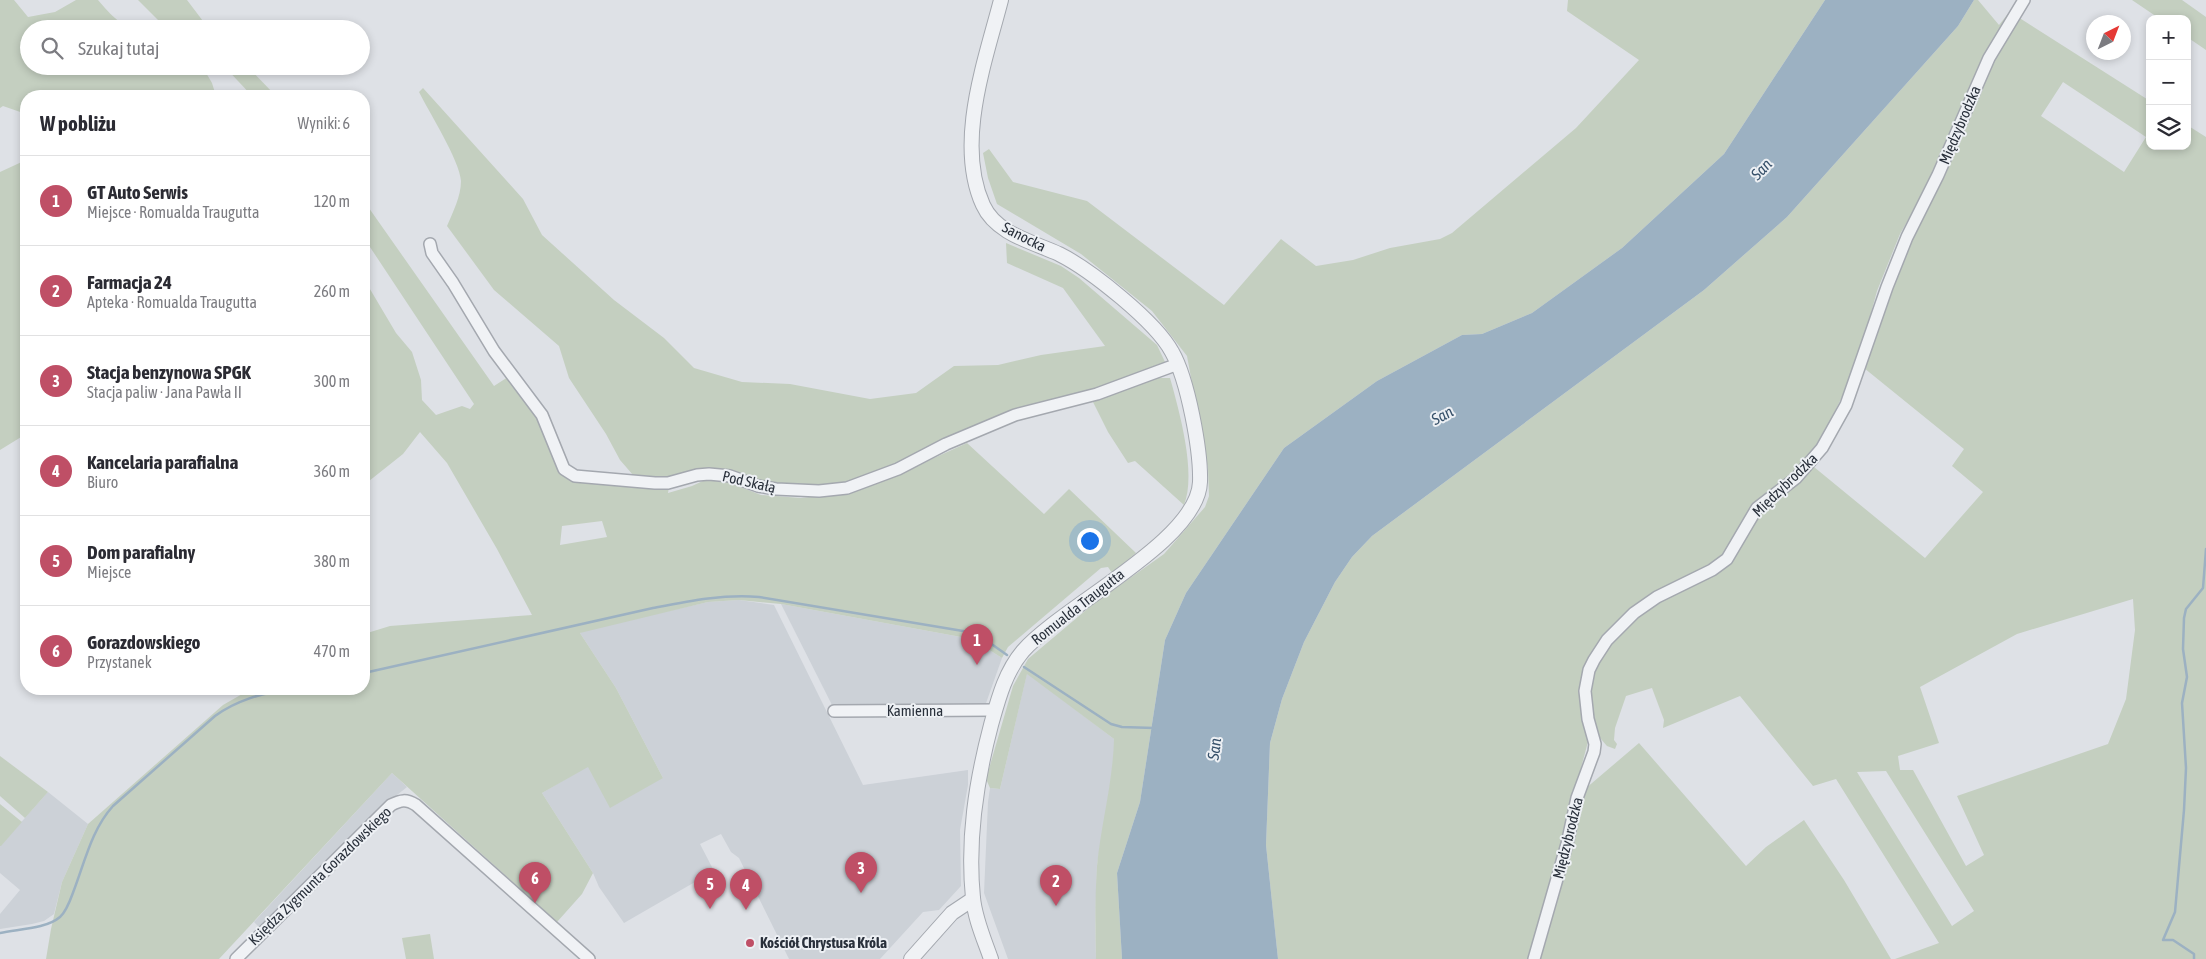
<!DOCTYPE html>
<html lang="pl">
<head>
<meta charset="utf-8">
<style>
	:root { --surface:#fff; --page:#f2f2f3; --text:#2b2b33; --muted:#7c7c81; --line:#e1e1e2; --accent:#bf4f66 }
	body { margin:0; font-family:"Asap Condensed",sans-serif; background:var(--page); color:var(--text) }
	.controls { position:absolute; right:15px; top:15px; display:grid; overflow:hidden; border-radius:10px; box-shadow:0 2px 8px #0003 }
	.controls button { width:45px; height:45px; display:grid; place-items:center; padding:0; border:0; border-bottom:1px solid var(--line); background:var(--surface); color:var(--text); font:25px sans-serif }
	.compass { position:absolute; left:2086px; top:15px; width:45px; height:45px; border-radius:50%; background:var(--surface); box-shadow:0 2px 8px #0003; rotate:42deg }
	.you { position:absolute; left:1089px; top:540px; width:18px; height:18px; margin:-12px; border:4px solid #fff; border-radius:50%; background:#1a73e8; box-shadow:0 0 0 8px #1a73e833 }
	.badge { display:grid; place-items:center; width:32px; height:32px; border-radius:50%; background:var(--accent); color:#fff; font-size:16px; font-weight:700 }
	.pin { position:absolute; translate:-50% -41px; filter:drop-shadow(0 1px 2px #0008) }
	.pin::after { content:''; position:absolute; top:26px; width:18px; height:15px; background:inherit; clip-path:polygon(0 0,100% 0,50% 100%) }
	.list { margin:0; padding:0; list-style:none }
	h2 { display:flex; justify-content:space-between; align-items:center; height:65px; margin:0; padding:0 20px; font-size:21px }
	h2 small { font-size:16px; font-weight:400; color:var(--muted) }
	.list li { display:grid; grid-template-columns:32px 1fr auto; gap:15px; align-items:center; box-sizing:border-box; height:90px; padding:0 20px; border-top:1px solid var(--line) }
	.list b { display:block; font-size:19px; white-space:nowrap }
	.list p { margin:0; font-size:16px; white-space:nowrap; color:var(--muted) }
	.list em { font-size:16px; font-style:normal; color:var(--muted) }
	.icon { flex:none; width:28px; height:28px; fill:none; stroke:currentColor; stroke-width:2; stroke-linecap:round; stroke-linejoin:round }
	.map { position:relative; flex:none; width:2206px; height:959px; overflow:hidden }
	.search { position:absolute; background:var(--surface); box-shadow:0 2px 8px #0003; left:20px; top:20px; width:350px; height:55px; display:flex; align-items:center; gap:12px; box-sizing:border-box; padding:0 18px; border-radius:28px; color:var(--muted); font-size:19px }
	.panel { position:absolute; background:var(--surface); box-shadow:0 2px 8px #0003; left:20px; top:90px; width:350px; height:605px; border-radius:20px }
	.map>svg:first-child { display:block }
	.built { fill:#ccd1d7 }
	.green { fill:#c4cfc0; fill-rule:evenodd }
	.water { fill:#9cb1c2 }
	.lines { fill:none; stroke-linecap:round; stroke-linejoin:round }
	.stream { stroke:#9cb1c2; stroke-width:2.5 }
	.minor-casing { stroke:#a4a8af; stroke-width:14 }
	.tertiary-casing { stroke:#a4a8af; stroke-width:16 }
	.minor { stroke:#f0f2f5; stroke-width:11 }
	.tertiary { stroke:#f0f2f5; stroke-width:14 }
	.poi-dot { fill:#bf4f66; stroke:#edf0f4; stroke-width:2 }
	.labels { text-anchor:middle; stroke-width:4; stroke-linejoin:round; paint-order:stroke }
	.street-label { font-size:15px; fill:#29303b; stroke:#edf0f4 }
	.poi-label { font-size:15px; font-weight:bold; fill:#29303b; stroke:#edf0f4; text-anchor:start }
	.water-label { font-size:16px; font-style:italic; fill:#37516a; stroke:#edf0f4 }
</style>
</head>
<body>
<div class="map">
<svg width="2206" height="959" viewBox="0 0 2206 959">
	<rect width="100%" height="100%" fill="#dee1e6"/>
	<!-- built -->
	<g class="built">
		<polygon points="739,600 774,605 863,785 968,770 968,785 960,830 961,886 939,910 923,912 880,959 789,959 739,858 731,852 721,834 700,844 714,871 624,923 599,887 593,873 542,793 588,766 663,778 616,688 580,633 585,630 708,602"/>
		<polygon points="781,604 972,639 1002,658 985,706 833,707"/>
		<polygon points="1027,673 1114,739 1114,761 1097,865 1095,925 1096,959 1008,959 984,893 988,802 990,788 1000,789"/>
		<polygon points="392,773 407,787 392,799 260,928 254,922"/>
		<polygon points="48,792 88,824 62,882 54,914 44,921 32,924 0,929 0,914 20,890 0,873 0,846"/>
	</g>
	<!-- green -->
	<g class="green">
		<path d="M 0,0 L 14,0 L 28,17 L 55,12 L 76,0 L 98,0 C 117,22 129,36 160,22 L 138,0 L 187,0 L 209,29 L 29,29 L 29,66 L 202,66 L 212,83 L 216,96 L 26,96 L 26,114 L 3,106 L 0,108 Z"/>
		<path d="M 1568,0 L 1825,0 L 1724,154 L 1622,248 L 1532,313 L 1482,334 L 1462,335 L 1377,381 L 1284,448 L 1186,593 L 1165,640 L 1140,802 L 1117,873 L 1122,959 L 1096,959 C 1095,928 1095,897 1097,866 C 1101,824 1113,782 1114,739 L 1027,674 L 1000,789 L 990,788 L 986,779 L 1013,686 L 1028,659 L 1092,605 L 1164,554 L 1205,507 L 1209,496 L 1208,469 L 1187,356 L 1152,311 L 1081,254 L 997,204 L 988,178 L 983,153 L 989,149 L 1013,182 L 1087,201 L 1224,305 L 1281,239 L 1316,266 L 1353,260 L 1390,248 L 1440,239 L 1452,233 L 1576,128 L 1639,60 L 1567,11 Z"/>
		<polygon points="1974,0 1978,0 1999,25 2015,5 1925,190 1900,234 1877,291 1856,368 1817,448 1798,472 1766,495 1728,551 1716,564 1639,604 1584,674 1579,695 1585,729 1589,738 1530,959 1278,959 1266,845 1270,743 1282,699 1304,642 1335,582 1352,557 1372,536 1704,290 1787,217 1958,26"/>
		<polygon points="2132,0 2182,0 2206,17 2206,50 2187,37 2187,19 2160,19"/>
		<path d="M 2018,17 L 2150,101 L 2150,146 L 2187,146 L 2187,125 L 2206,137 L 2206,959 L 1895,959 L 1939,943 L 1836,779 L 1813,786 L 1740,696 L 1663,728 L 1664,720 L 1652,688 L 1626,696 L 1615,728 L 1614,740 L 1617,744 L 1615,749 L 1607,746 L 1600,738 L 1594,724 L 1590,695 L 1592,678 L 1601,657 L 1620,631 L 1644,611 L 1671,594 L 1718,571 L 1757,514 L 1794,486 L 1814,467 L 1925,558 L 1983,492 L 1952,466 L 1964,449 L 1864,368 L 1902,259 L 1951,161 L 2002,42 ZM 2063,82 L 2146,137 L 2124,172 L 2041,116 ZM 2133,599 L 2135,630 L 2126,699 L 2108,744 L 1957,796 L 1984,855 L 1966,866 L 1913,770 L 1900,770 L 1898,756 L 1939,743 L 1920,687 L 2017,634 ZM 1886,771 L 1974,911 L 1952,926 L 1857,772 Z"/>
		<polygon points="224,66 247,66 276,96 252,96"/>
		<path d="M 423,88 L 523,199 L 542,235 L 614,300 L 664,338 L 694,368 L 742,382 L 790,384 L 870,399 L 916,393 L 954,366 L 998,365 L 1041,355 L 1105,346 L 1063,288 L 1007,263 L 1006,243 L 1061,266 L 1079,278 L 1157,345 L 1165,362 L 865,478 L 833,484 L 772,485 L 724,469 L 711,469 L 676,478 L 633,475 L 620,460 L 606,434 L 569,378 L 559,346 L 494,290 L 447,226 C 453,212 461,196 461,181 C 460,161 429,112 419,92 Z"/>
		<polygon points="26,160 26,434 0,450 0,172"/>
		<path d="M 364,201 L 494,386 L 508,377 L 534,411 L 546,435 L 559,469 L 569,480 L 577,482 L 615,482 L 669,487 L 668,493 L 692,486 L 705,480 L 728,482 L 761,495 L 801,498 L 851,492 L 910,469 L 967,443 L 1044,514 L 1069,489 L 1136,553 L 1112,573 L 1108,567 L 1101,568 L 1008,647 L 1002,658 L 972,639 L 781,604 L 739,600 L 708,602 L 580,633 L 616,688 L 663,778 L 610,808 L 588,767 L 542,793 L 593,873 L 582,894 L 557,922 L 392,773 L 219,959 L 46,959 L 51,929 L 62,882 L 88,824 L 223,705 L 251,689 L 364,689 L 364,634 L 390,626 L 532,615 L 497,549 L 447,463 L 420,432 L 403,454 L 364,485 L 364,279 L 396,333 L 412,352 L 421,380 L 422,400 L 436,415 L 462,406 L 470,409 L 474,404 L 364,238 ZM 602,521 L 607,537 L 560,545 L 562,526 Z"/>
		<path d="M 1157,378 L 1170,378 C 1179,410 1197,474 1184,505 L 1135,461 L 1128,463 L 1108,432 L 1093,402 Z"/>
		<polygon points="1639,743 1746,866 1766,847 1804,820 1844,880 1891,959 1539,959 1585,789"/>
		<polygon points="0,756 48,792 25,818 0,796"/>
		<polygon points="0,804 22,822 1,846 0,846"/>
		<polygon points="430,934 434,959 406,959 402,938"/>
	</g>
	<!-- water -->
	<polygon class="water" points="1825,0 1974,0 1958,26 1787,217 1704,290 1372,536 1352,557 1335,582 1304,642 1282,699 1270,743 1266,845 1278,959 1122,959 1117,873 1140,802 1165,640 1186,593 1284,448 1377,381 1462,335 1482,334 1532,313 1622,248 1724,154"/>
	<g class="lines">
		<!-- stream -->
		<g class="stream">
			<polyline points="1024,667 1111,724 1122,727 1154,728"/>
			<path d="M 364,673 L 653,608 C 689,601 723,594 759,597 L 969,632 L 983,638 L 1007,655"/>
			<path d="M 0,933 C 18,929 46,929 60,917 C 67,911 71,898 74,890 C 85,861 92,829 113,806 L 215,716 C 237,700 261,694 287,689"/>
			<polyline points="2194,959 2194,954 2173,940 2163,940 2175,912 2184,810 2186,768 2182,703 2187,677 2183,649 2184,618 2186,609 2203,588 2206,549"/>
		</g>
		<!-- minor casing -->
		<g class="minor-casing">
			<g id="minor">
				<polyline points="430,244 432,253 453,283 494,351 542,415 564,469 575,476 655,483 668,483 697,475 709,474 730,476 758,486 776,489 819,491 847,488 898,469 946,444 1015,415 1097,394 1178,364"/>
				<polyline points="834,711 995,710"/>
				<path d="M 236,959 L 391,805 C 401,800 406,799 416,805 L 589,959"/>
				<polyline points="1534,959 1567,844 1577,798 1594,752 1595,744 1588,719 1585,691 1589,670 1594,660 1607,640 1634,613 1657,597 1712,570 1727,559 1757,508 1796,478 1822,448 1846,405 1887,287 1907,237 1938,175 1989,58 2024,0"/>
			</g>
		</g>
		<!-- tertiary casing -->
		<g class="tertiary-casing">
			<g id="tertiary">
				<polyline points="911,959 952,913 973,899"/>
				<path d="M 991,959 C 984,939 975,919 973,898 C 967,839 976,782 991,725 C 998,700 1005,672 1023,651 C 1062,606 1198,541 1200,482 C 1201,451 1188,380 1172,352 C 1156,322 1091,270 1059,254 C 1033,242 996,234 983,205 C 955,143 985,62 1001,0"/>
			</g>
		</g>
		<!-- minor -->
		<use href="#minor" class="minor"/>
		<!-- tertiary -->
		<use href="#tertiary" class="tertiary"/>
	</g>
	<!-- markers -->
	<circle class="poi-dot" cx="750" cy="943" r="5"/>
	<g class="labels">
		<!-- street labels -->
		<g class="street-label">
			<text transform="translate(1960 125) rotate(-67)" y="5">Międzybrodzka</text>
			<text transform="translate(1024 237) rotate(27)" y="5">Sanocka</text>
			<text transform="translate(749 482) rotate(13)" y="5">Pod Skałą</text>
			<text transform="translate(1785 485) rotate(-44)" y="5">Międzybrodzka</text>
			<text transform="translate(1078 607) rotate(-38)" y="5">Romualda Traugutta</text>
			<text x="915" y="716">Kamienna</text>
			<text transform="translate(1568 838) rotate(-76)" y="5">Międzybrodzka</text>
			<text transform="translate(320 876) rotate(-44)" y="5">Księdza Zygmunta Gorazdowskiego</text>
		</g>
		<!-- poi labels -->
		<g class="poi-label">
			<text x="760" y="948">Kościół Chrystusa Króla</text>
		</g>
		<!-- water labels -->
		<g class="water-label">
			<text transform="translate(1761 169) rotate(-46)" y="6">San</text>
			<text transform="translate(1442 415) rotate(-29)" y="6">San</text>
			<text transform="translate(1214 749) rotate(-83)" y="6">San</text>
		</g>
	</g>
</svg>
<div class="controls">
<button>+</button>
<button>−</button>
<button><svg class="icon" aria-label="layers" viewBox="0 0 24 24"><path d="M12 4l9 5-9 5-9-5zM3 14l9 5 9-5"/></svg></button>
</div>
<svg class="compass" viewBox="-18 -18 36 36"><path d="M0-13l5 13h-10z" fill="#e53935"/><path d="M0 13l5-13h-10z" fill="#7c7c81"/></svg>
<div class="you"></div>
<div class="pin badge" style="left:977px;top:665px">1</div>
<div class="pin badge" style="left:1056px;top:906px">2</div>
<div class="pin badge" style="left:861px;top:893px">3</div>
<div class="pin badge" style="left:746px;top:910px">4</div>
<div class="pin badge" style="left:710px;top:909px">5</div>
<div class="pin badge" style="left:535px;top:903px">6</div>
<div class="search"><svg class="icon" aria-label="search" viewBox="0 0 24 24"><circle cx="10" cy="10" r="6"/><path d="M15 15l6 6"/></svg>Szukaj tutaj</div>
<section class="panel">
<h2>W pobliżu<small>Wyniki: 6</small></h2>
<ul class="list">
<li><span class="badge">1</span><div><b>GT Auto Serwis</b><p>Miejsce · Romualda Traugutta</p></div><em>120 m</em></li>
<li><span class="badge">2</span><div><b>Farmacja 24</b><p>Apteka · Romualda Traugutta</p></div><em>260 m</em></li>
<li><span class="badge">3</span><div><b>Stacja benzynowa SPGK</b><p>Stacja paliw · Jana Pawła II</p></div><em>300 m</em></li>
<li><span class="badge">4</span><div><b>Kancelaria parafialna</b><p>Biuro</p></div><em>360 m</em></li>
<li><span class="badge">5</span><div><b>Dom parafialny</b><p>Miejsce</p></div><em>380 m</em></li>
<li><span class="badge">6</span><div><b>Gorazdowskiego</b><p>Przystanek</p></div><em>470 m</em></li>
</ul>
</section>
</div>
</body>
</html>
